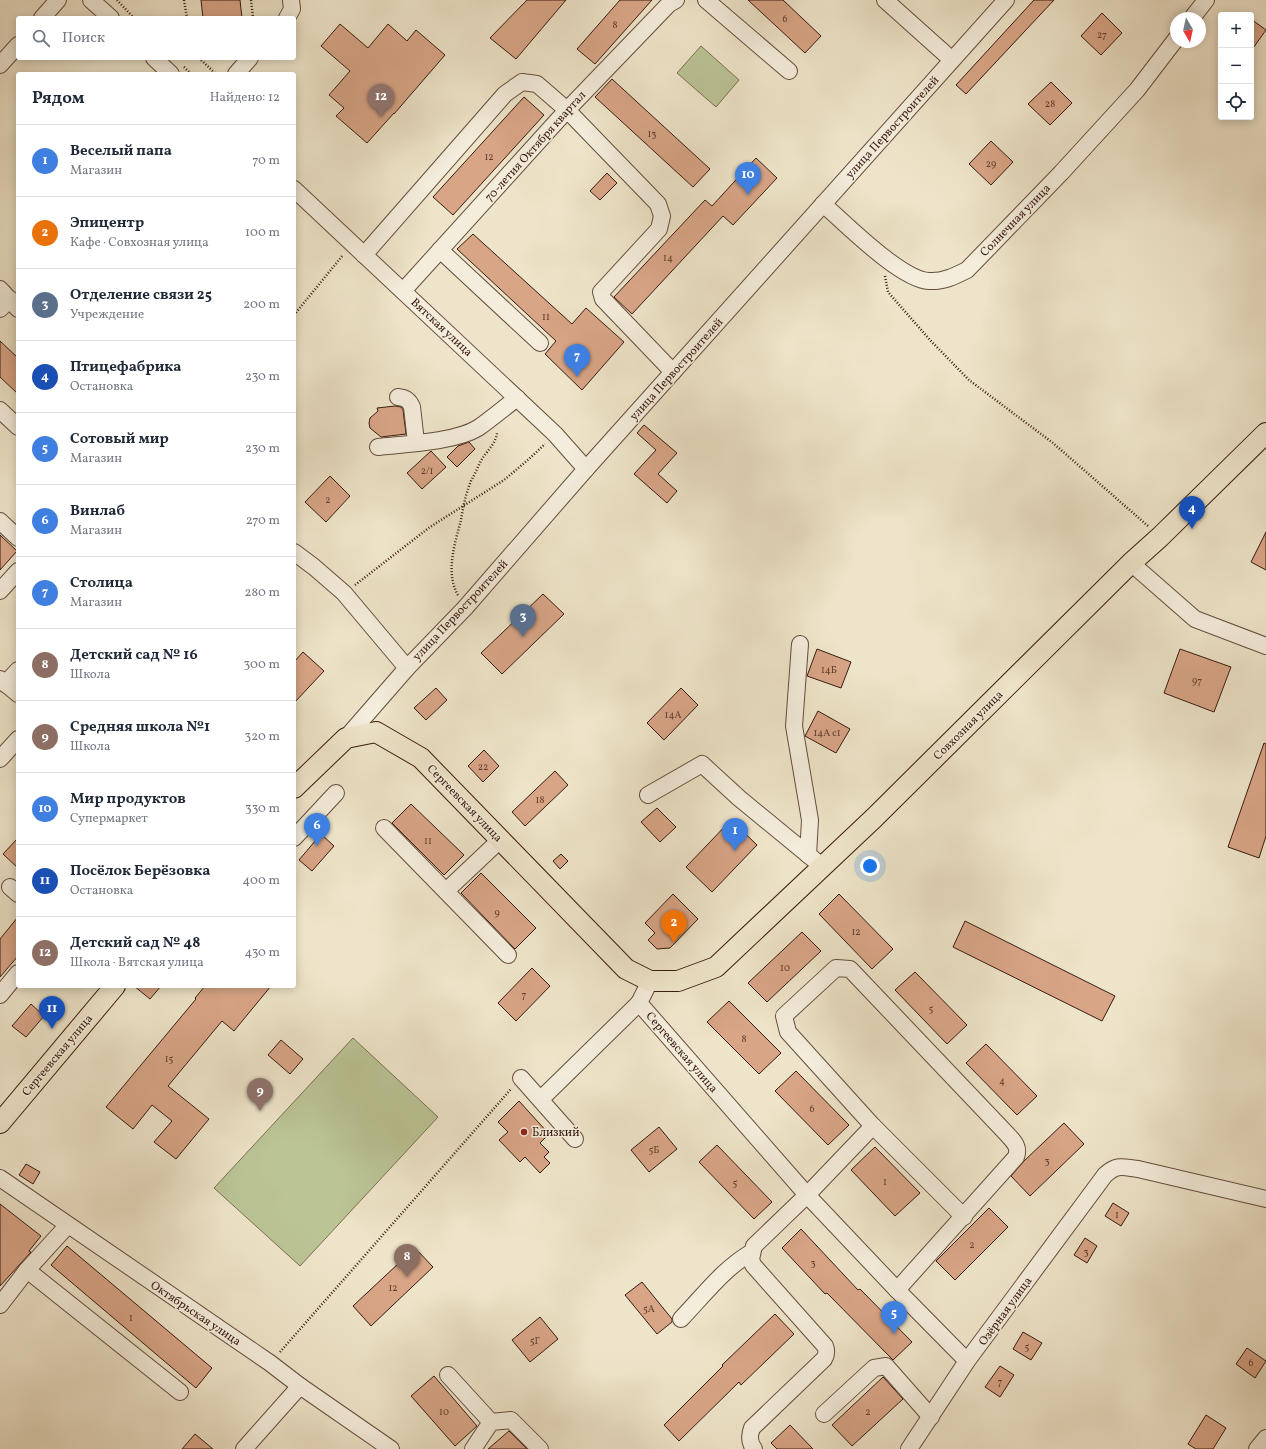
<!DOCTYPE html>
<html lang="ru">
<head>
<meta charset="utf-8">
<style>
	:root { --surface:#fff; --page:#f6f6f7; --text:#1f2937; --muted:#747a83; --line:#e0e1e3; --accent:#ea580c }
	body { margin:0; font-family:Vollkorn,serif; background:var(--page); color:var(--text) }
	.controls { position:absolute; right:12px; top:12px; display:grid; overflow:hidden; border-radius:4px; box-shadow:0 2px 10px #0003 }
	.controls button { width:36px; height:36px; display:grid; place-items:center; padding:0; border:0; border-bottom:1px solid var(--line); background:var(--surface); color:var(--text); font:20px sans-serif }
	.compass { position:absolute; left:1170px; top:12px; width:36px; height:36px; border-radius:50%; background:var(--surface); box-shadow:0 2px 10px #0003; rotate:171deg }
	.you { position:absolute; left:870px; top:866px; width:14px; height:14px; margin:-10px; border:3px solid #fff; border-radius:50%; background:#1a73e8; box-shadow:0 0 0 6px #1a73e833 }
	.badge { display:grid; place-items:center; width:26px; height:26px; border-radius:50%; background:var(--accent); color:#fff; font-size:13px; font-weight:700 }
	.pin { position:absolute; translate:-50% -33px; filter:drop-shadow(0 1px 2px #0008) }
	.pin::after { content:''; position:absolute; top:21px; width:14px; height:12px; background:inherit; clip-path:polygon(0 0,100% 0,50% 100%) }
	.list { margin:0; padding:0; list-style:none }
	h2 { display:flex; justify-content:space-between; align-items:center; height:52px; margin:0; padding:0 16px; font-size:17px }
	h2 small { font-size:13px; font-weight:400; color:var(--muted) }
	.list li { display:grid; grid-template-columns:26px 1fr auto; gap:12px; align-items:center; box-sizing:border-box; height:72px; padding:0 16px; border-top:1px solid var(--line) }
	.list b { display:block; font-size:15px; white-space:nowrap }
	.list p { margin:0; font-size:13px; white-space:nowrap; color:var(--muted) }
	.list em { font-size:13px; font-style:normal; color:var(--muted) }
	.icon { flex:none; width:22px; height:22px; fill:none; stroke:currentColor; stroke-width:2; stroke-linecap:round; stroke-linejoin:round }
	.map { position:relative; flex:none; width:1266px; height:1449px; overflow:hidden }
	.search { position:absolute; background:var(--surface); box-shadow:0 2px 10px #0003; left:16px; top:16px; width:280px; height:44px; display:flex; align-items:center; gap:10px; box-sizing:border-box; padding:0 14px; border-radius:4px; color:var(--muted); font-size:15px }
	.panel { position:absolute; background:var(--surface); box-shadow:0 2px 10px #0003; left:16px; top:72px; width:280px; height:916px; border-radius:4px }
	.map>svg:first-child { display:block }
	.green { fill:#bbc495; stroke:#7a7052 }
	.building { fill:#d8a587; stroke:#381b0e }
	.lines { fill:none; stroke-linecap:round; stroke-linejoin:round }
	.minor-casing { stroke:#664d3d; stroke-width:18 }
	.major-casing { stroke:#381b0e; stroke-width:22 }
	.path { stroke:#381b0e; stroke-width:2.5; stroke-dasharray:1 2; stroke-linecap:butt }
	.minor { stroke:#f4eddc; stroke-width:16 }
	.major { stroke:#eee4c9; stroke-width:20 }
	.poi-dot { fill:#8f2418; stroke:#f4eddc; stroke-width:1.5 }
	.labels { text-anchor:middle; stroke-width:3; stroke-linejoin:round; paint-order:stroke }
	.number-label { font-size:10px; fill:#603e2c }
	.street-label { font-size:12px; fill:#381b0e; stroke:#f4eddc }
	.poi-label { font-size:12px; fill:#381b0e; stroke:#f4eddc; text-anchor:start }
</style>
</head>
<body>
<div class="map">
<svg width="1266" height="1449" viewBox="0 0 1266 1449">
	<rect width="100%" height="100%" fill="#eee4c9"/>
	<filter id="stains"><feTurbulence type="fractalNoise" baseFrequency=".005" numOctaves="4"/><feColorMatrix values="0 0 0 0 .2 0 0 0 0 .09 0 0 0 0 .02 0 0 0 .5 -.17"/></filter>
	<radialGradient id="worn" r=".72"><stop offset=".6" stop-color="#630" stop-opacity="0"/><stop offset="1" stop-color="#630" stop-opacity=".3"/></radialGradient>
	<!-- green -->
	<g class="green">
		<polygon points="701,46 739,80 716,107 677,73"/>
		<polygon points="353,1038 438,1117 300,1266 214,1188"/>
	</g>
	<!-- building -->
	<g class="building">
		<polygon points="201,0 240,0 242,18 203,18"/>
		<polygon points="527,0 566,0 516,59 490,38"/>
		<polygon points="620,0 652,0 595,64 577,49"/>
		<polygon points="748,0 783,0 821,36 805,53"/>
		<polygon points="1034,0 1054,0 966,94 956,85"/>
		<polygon points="1102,13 1122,33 1101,55 1081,36"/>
		<polygon points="1251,19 1266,30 1251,51"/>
		<polygon points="340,24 368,48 388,24 407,41 416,30 445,55 394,114 394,113 367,143 336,116 344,108 329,95 350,71 321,46"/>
		<polygon points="612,79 710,169 693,187 595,97"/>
		<polygon points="1051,82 1072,103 1050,125 1028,104"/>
		<polygon points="524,97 544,115 453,215 433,197"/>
		<polygon points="991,141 1013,162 991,185 969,164"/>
		<polygon points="756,158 777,178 733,225 723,216 632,314 614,297 705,200 712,206"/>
		<polygon points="607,173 617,183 600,200 590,191"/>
		<polygon points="473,234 572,324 586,308 624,342 582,390 545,354 556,341 457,249"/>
		<polygon points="0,341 18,358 18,394 0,377"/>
		<polygon points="395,406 401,407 403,410 406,434 381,437 370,428 369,423 370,418 378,411 377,408"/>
		<polygon points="644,425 677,453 658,474 677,491 667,503 634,474 656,450 637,433"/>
		<polygon points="469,442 475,449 457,467 447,457 458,446"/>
		<polygon points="431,451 446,467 422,489 407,473"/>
		<polygon points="330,476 350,496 326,522 305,502"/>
		<polygon points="1266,532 1266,570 1251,562"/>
		<polygon points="0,535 17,551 0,570"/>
		<polygon points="543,594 564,614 502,674 481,653"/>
		<polygon points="817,649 851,662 841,688 807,676"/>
		<polygon points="1180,649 1231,667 1214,712 1164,693"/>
		<polygon points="303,652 324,671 294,703 294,662"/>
		<polygon points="436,688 447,700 426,720 414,708"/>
		<polygon points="681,688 698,705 664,740 647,723"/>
		<polygon points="818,711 850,729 836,753 805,736"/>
		<polygon points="1264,743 1266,744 1266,836 1259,858 1228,847"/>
		<polygon points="484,750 499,766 483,782 468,766"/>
		<polygon points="555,771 568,785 525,826 512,812"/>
		<polygon points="411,804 464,855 444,875 392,823"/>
		<polygon points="657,808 676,827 660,842 641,822"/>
		<polygon points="731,820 757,845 712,892 686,867"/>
		<polygon points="321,834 334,846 312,871 299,860"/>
		<polygon points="18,838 18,868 3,854"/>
		<polygon points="561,854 568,861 560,869 553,861"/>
		<polygon points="481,873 536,928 515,949 461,893"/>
		<polygon points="673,894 698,919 670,948 657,949 648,940 655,933 645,923"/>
		<polygon points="839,894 893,949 872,969 819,914"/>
		<polygon points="18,917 18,956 0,977 0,939"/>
		<polygon points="965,921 1115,996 1102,1021 953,947"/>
		<polygon points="802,932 821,951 767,1002 748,983"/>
		<polygon points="532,968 550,986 516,1021 498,1003"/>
		<polygon points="915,972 967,1025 947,1044 895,990"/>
		<polygon points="134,986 161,986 150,999"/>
		<polygon points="205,986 271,986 234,1031 222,1021 168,1086 209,1119 176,1159 154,1142 172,1121 152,1105 133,1129 106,1107 196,999 195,998"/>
		<polygon points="729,1001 781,1053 759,1074 707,1022"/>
		<polygon points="31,1004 44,1016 26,1037 12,1026"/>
		<polygon points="281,1040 303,1059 290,1074 268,1055"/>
		<polygon points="986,1044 1037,1096 1017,1115 966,1063"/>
		<polygon points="796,1071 849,1125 828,1145 775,1091"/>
		<polygon points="519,1101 549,1134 540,1143 549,1152 544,1157 550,1163 540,1173 525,1157 520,1162 499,1140 508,1132 498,1122"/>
		<polygon points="1064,1123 1084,1144 1030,1196 1011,1176 1024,1161"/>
		<polygon points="659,1127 677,1149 649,1172 631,1150"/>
		<polygon points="717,1145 772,1202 754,1219 699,1162"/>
		<polygon points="875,1147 920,1193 895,1216 851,1170"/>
		<polygon points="26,1164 40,1172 33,1184 19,1175"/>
		<polygon points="1113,1203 1129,1213 1121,1226 1105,1216"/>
		<polygon points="0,1204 41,1236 29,1251 31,1252 0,1286"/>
		<polygon points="989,1208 1008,1227 955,1280 936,1261"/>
		<polygon points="801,1229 858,1290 860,1289 912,1342 893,1360 827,1293 825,1294 782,1248"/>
		<polygon points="1085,1238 1097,1246 1087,1263 1074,1255"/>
		<polygon points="67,1246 212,1368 196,1388 51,1265"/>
		<polygon points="415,1248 433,1267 371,1326 353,1306"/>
		<polygon points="642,1282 672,1319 672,1322 657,1334 625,1295"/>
		<polygon points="775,1314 794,1334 741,1385 739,1382 679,1441 664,1425 723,1366 722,1365"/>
		<polygon points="540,1317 558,1339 530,1362 512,1340"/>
		<polygon points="1023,1332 1042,1343 1031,1360 1013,1349"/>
		<polygon points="1247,1348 1266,1361 1255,1378 1236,1364"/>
		<polygon points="1000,1366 1014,1375 1000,1397 985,1387"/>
		<polygon points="434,1376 477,1426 455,1446 411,1396"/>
		<polygon points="883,1377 903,1399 852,1446 832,1425"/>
		<polygon points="1206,1415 1226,1428 1213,1449 1196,1449 1188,1444"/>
		<polygon points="790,1425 813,1449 777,1449 771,1443"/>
		<polygon points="509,1431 527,1449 488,1449"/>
		<polygon points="195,1434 213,1449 182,1449"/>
	</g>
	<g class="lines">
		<!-- minor casing -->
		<g class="minor-casing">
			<g id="minor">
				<polyline points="91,0 111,18"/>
				<polyline points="706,0 789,71"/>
				<polyline points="885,0 952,60"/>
				<polyline points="42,18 58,0"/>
				<polyline points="287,18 292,9 291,0"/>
				<polyline points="1192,18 1206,0"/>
				<polyline points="154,58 171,74"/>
				<polyline points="0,65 18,45"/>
				<polyline points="236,74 250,58"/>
				<polyline points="294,189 555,434 586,469"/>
				<path d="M 823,204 C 845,223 901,280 929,281 C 943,282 955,276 967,270 L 1061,173 L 1137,90 L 1176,39"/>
				<polyline points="440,250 540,343"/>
				<polyline points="364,255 505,94 522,82 537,84 567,110 658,204 662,216 659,229 601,292 603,299 673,372"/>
				<polyline points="0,289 18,309"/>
				<polyline points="403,291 567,110 669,4 676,0"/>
				<polyline points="0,309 10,299"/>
				<path d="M 398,397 C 406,398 409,400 412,407 L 416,442"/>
				<polyline points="0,410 18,427"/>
				<path d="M 378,447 C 406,444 455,442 478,428 C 491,419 504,408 517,398"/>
				<polyline points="0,521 18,538"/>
				<polyline points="294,552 314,567 344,593 407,668"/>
				<polyline points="1131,563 1195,619 1266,646"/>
				<polyline points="0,591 18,571"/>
				<polyline points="800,644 794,726 810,820 808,855"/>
				<polyline points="0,679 18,694"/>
				<polyline points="5,684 18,670"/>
				<polyline points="346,738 407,668 465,608 586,469 1006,0"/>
				<polyline points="0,759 18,739"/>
				<polyline points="648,795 702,764 739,798 823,867"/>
				<polyline points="384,828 508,955"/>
				<polyline points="294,838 336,793"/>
				<polyline points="10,887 18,894"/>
				<polyline points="446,891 500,840"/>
				<polyline points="650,981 639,1003 807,1195 897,1290 967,1361"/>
				<polyline points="0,995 18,973"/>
				<polyline points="521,1078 575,1139"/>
				<polyline points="541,1099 639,1003"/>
				<polyline points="873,1126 964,1217"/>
				<polyline points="0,1178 270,1363 300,1386 391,1449"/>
				<polyline points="27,1270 180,1392"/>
				<polyline points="0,1305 27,1270 68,1225"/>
				<path d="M 681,1319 C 703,1296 724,1268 752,1252"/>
				<polyline points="448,1375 491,1422"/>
				<polyline points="824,1414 874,1368 886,1366 931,1417"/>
				<polyline points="244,1449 300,1386"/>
				<polyline points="473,1449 491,1422 511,1420 540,1449"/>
				<path d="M 754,1449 C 749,1442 749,1436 752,1428 L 824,1359 C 827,1354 827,1351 825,1346 L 753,1265 L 751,1259 L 754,1246 L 807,1195 L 873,1126 L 788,1032 L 784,1016 L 836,968 L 850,969 L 1006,1133 C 1013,1141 1020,1146 1016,1157 L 897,1290"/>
				<path d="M 909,1449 L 967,1361 L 1105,1175 C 1117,1164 1122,1167 1138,1169 L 1266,1199"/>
				<polyline points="1257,1449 1266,1438"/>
			</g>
		</g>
		<!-- major casing -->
		<g class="major-casing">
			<g id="major">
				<polyline points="294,788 346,738 376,732 421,758 626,969 650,981 678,981 716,967 874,818 1131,563 1160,537 1266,433"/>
				<polyline points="0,1123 115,986"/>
			</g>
		</g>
		<!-- path -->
		<g class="path">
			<polyline points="117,0 134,18"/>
			<polyline points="184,0 187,18"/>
			<polyline points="251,0 253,18"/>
			<polyline points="199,58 216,74"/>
			<polyline points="184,67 191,74"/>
			<polyline points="885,276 888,292 930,340 969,380 1053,443 1148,526"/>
			<polyline points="294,315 343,255"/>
			<polyline points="355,585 430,527 504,480 529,459 545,444"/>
			<path d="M 458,595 C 445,573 455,543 461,520 C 463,507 466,493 471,481 C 475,474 478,466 482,459 C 487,451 496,443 497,433"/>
			<polyline points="18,603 18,615"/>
			<polyline points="280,1352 511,1089"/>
		</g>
		<!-- minor -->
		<use href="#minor" class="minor"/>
		<!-- major -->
		<use href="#major" class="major"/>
	</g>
	<!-- markers -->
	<circle class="poi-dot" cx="524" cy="1132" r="4"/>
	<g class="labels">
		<!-- number labels -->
		<g class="number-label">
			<text x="785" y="22">6</text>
			<text x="615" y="28">8</text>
			<text x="1102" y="38">27</text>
			<text x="1050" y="107">28</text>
			<text x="652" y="137">13</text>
			<text x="489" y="160">12</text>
			<text x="991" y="167">29</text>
			<text x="668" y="261">14</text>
			<text x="546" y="320">11</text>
			<text x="427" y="474">2/1</text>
			<text x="328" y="503">2</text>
			<text x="829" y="673">14Б</text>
			<text x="1197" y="684">97</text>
			<text x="673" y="718">14А</text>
			<text x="827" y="736">14А с1</text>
			<text x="483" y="770">22</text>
			<text x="540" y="803">18</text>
			<text x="428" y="844">11</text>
			<text x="497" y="916">9</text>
			<text x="856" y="935">12</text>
			<text x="785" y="971">10</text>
			<text x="524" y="998">7</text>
			<text x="931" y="1012">5</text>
			<text x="744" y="1042">8</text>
			<text x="169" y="1062">15</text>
			<text x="1002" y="1084">4</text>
			<text x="812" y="1112">6</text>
			<text x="654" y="1153">5Б</text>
			<text x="1047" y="1164">3</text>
			<text x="885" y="1185">1</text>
			<text x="735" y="1186">5</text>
			<text x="1117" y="1218">1</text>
			<text x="972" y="1248">2</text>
			<text x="1086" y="1255">3</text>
			<text x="813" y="1266">3</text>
			<text x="393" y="1291">12</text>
			<text x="649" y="1312">5А</text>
			<text x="131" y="1321">1</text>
			<text x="535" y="1344">5Г</text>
			<text x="1027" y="1350">5</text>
			<text x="1251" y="1366">6</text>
			<text x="1000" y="1385">7</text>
			<text x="444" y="1415">10</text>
			<text x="868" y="1415">2</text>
		</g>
		<!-- street labels -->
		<g class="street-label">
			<text transform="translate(892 127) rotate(-48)" y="4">улица Первостроителей</text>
			<text transform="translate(535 146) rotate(-48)" y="4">70-летия Октября квартал</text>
			<text transform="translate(1015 220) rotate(-46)" y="4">Солнечная улица</text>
			<text transform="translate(442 327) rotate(43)" y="4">Вятская улица</text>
			<text transform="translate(676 369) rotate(-48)" y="4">улица Первостроителей</text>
			<text transform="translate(460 610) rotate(-47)" y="4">улица Первостроителей</text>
			<text transform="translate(968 725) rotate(-45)" y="4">Совхозная улица</text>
			<text transform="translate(465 803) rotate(46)" y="4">Сергеевская улица</text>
			<text transform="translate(682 1052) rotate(49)" y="4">Сергеевская улица</text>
			<text transform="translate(57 1055) rotate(-50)" y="4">Сергеевская улица</text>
			<text transform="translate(1005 1311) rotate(-54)" y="4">Озёрная улица</text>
			<text transform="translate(196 1313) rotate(34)" y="4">Октябрьская улица</text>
		</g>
		<!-- poi labels -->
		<g class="poi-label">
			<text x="532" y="1136">Близкий</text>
		</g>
	</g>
	<rect width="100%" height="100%" filter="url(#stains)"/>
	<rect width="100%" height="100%" fill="url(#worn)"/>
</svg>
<div class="controls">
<button>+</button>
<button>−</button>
<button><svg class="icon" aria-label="locate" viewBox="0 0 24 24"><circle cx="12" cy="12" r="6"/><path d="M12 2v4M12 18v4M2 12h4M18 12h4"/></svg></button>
</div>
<svg class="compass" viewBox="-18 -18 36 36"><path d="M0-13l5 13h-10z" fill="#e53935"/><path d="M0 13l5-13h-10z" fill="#747a83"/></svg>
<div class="you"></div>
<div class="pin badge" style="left:735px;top:851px;background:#3f7fe0">1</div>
<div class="pin badge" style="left:674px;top:943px;background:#e8710a">2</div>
<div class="pin badge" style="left:523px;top:637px;background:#5c6f8a">3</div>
<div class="pin badge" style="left:1192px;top:529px;background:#1a4fb4">4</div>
<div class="pin badge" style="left:894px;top:1334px;background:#3f7fe0">5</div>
<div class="pin badge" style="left:317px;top:846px;background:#3f7fe0">6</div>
<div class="pin badge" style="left:577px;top:377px;background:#3f7fe0">7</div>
<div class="pin badge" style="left:407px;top:1277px;background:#8d6e63">8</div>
<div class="pin badge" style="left:260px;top:1111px;background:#8d6e63">9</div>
<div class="pin badge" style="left:748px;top:195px;background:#3f7fe0">10</div>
<div class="pin badge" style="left:52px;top:1029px;background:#1a4fb4">11</div>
<div class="pin badge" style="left:381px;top:117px;background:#8d6e63">12</div>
<div class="search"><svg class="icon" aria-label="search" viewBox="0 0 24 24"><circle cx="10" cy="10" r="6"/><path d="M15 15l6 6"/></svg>Поиск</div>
<section class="panel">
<h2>Рядом<small>Найдено: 12</small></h2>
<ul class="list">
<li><span class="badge" style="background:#3f7fe0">1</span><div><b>Веселый папа</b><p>Магазин</p></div><em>70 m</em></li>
<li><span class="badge" style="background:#e8710a">2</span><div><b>Эпицентр</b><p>Кафе · Совхозная улица</p></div><em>100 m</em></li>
<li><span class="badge" style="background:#5c6f8a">3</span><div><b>Отделение связи 25</b><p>Учреждение</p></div><em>200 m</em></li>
<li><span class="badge" style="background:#1a4fb4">4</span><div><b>Птицефабрика</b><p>Остановка</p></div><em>230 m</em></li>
<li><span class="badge" style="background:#3f7fe0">5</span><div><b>Сотовый мир</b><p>Магазин</p></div><em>230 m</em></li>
<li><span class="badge" style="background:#3f7fe0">6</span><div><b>Винлаб</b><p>Магазин</p></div><em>270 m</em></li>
<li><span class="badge" style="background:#3f7fe0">7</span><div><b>Столица</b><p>Магазин</p></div><em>280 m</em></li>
<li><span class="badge" style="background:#8d6e63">8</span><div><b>Детский сад № 16</b><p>Школа</p></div><em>300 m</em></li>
<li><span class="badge" style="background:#8d6e63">9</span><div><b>Средняя школа №1</b><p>Школа</p></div><em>320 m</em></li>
<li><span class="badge" style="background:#3f7fe0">10</span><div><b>Мир продуктов</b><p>Супермаркет</p></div><em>330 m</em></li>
<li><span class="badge" style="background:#1a4fb4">11</span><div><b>Посёлок Берёзовка</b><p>Остановка</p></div><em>400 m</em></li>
<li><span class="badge" style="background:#8d6e63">12</span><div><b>Детский сад № 48</b><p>Школа · Вятская улица</p></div><em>430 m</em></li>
</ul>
</section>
</div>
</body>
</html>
